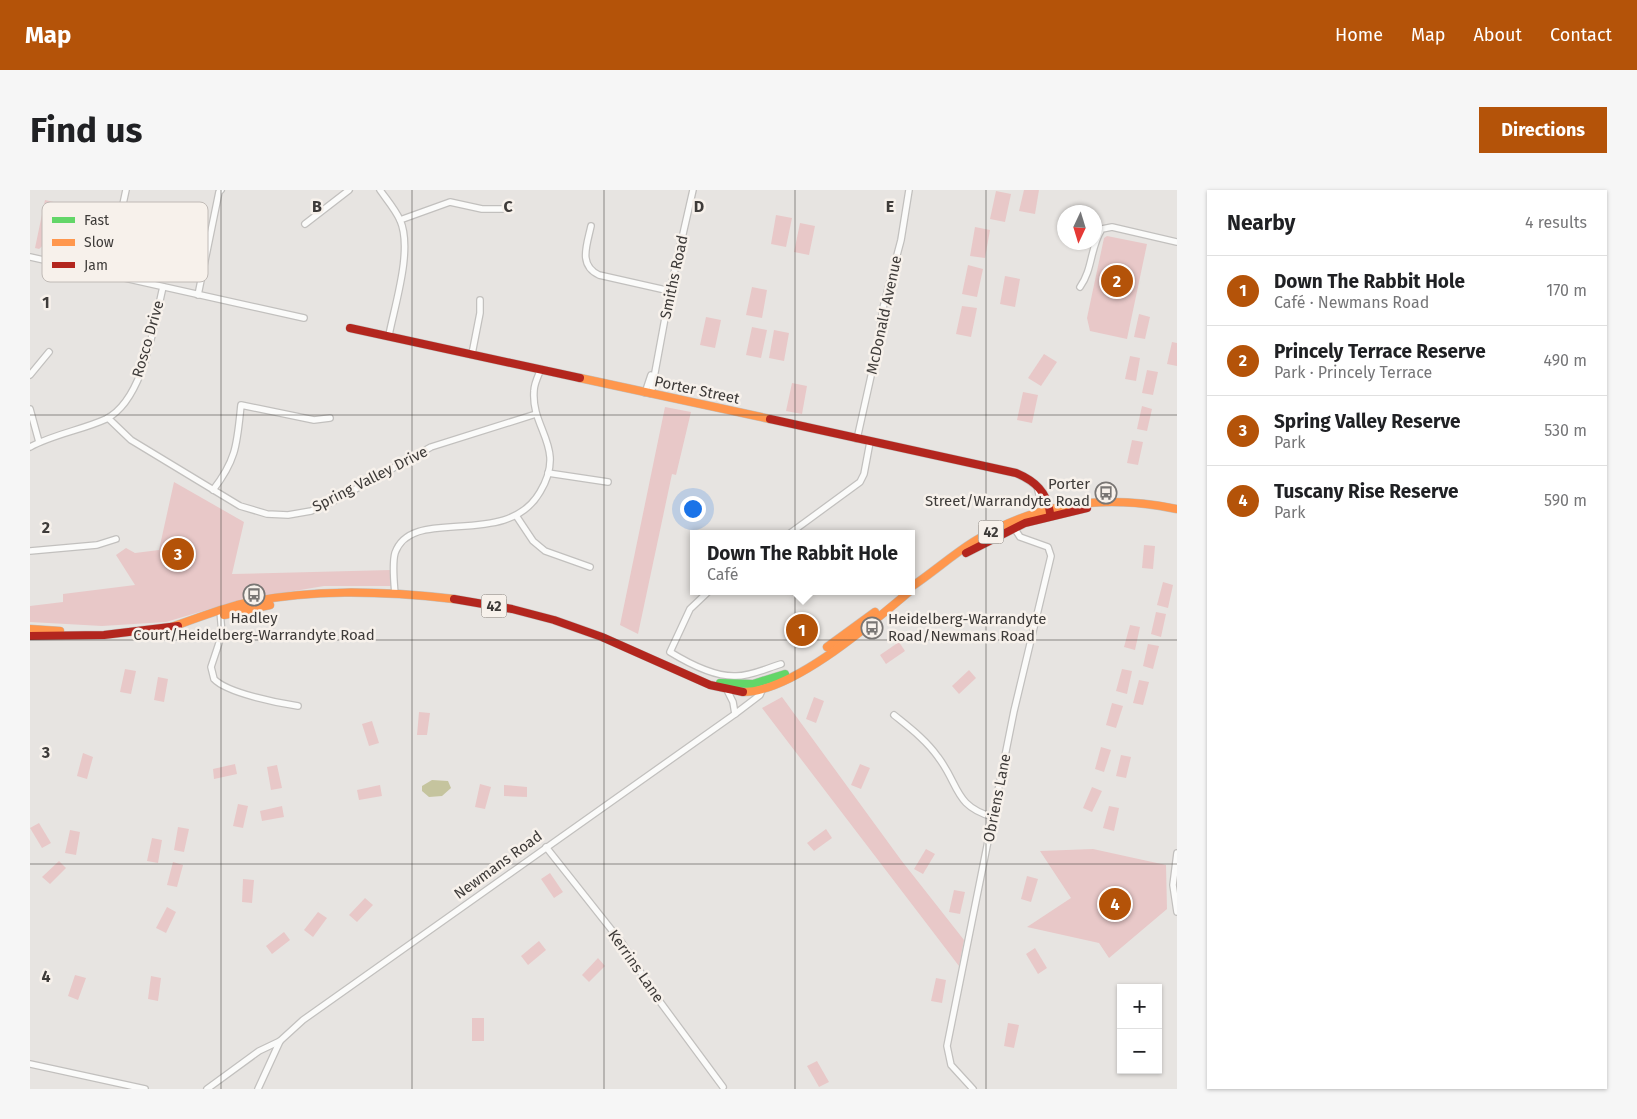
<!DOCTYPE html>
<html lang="en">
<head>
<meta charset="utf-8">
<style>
	:root { --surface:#fff; --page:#f6f6f6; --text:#202124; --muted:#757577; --line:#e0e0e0; --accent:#b45309 }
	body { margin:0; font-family:"Fira Sans",sans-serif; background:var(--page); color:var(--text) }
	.controls { position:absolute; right:15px; bottom:15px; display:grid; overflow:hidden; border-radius:0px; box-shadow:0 1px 4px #0004 }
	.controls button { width:45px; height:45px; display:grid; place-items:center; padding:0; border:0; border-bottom:1px solid var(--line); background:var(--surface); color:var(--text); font:25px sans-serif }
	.compass { position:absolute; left:1027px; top:15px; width:45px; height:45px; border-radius:50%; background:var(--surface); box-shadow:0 1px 4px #0004; rotate:184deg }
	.you { position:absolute; left:662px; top:318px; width:18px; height:18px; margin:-12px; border:4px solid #fff; border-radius:50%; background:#1a73e8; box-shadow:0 0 0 8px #1a73e833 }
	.badge { display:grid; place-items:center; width:32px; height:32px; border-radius:50%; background:var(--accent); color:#fff; font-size:16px; font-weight:700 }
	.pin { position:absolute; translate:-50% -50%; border:2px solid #fff; box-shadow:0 1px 5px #0006 }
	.popup { position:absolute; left:660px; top:340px; width:225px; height:65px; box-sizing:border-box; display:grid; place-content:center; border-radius:0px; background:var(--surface); filter:drop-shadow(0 1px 4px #0005); font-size:16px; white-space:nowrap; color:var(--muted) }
	.popup b { font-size:19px; color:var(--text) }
	.popup::after { content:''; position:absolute; left:50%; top:100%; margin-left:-10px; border:10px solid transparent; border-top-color:var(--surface) }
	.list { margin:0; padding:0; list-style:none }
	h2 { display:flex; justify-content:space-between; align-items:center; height:65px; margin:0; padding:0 20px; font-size:21px }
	h2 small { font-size:16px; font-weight:400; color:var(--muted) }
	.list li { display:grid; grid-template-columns:32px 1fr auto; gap:15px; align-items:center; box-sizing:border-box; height:70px; padding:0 20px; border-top:1px solid var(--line) }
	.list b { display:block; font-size:19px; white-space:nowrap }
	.list p { margin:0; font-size:16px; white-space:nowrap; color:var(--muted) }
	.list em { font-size:16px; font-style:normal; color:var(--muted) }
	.map { position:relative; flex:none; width:1147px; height:899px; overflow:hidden; border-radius:0px }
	header { display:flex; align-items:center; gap:30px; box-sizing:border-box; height:70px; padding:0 25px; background:var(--accent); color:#fff }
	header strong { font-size:24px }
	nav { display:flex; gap:28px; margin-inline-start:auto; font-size:18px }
	.intro { display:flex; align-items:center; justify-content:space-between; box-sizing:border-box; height:120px; padding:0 30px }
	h1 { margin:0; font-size:35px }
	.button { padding:12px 22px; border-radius:0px; background:var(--accent); color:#fff; font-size:18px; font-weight:700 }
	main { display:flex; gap:30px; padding:0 30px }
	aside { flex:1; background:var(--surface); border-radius:0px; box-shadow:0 1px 4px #0004 }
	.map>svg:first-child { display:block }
	.green { fill:#e8c8c8 }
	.water { fill:#c5c49e }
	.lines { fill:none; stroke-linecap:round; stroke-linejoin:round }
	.street-casing { stroke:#c2c0be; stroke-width:8 }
	.fast-casing { stroke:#c2c0be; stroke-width:9 }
	.slow-casing { stroke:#c2c0be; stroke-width:9 }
	.jam-casing { stroke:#c2c0be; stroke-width:9 }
	.street { stroke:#fbfbfa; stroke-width:5.5 }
	.fast { stroke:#63d668; stroke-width:8 }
	.slow { stroke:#ff974d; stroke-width:8 }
	.jam { stroke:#b3261e; stroke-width:8 }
	.grid { fill:none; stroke:#3e3b39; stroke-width:1; stroke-opacity:0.55 }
	.labels { text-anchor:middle; stroke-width:5; stroke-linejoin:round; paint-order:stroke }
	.shield { fill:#f7f1eb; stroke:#76726e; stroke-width:1 }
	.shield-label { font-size:14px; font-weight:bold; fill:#3e3b39 }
	.street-label { font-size:15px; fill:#3e3b39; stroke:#f7f1eb }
	.poi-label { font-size:15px; fill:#3e3b39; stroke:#f7f1eb; text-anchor:end }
	.key { fill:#f7f1eb; stroke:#c0bab6; stroke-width:1 }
	.key-label { font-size:14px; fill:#3e3b39 }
	.grid-label { font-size:16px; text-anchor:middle; font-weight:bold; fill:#3e3b39; stroke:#f7f1eb; stroke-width:5; stroke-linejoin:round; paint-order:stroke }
</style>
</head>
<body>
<header>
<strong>Map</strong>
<nav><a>Home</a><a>Map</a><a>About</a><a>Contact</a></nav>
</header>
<div class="intro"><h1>Find us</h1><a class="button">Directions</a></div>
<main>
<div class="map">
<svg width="1147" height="899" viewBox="0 0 1147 899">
	<rect width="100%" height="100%" fill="#e7e4e1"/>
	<!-- green -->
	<g class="green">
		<polygon points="994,0 1009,0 1005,24 989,21"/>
		<polygon points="966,1 981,4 975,32 960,29"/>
		<polygon points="15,10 54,19 54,22 51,21 9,59 5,58"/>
		<polygon points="746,25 762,28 756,57 741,54"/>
		<polygon points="770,33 785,36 779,65 764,62"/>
		<polygon points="945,37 960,40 955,68 940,66"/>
		<polygon points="1077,46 1117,54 1097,149 1060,141 1057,128 1074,48"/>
		<polygon points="938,75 953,79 947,107 932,104"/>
		<polygon points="975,86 990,89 985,117 970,114"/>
		<polygon points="722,97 737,100 732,128 716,125"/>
		<polygon points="932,116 947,118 941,147 926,144"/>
		<polygon points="1109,124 1120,127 1115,149 1104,147"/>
		<polygon points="676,127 691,130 685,158 670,155"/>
		<polygon points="722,137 737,140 731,168 716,165"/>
		<polygon points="744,140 759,143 754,171 739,168"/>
		<polygon points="1142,152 1147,153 1147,176 1137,174"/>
		<polygon points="1014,164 1027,172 1011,196 998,188"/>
		<polygon points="1100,166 1110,168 1106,191 1095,189"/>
		<polygon points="1117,180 1128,182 1123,205 1112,203"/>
		<polygon points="762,193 777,196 772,224 756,221"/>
		<polygon points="993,202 1008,205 1002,233 987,230"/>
		<polygon points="1112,216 1122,219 1117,241 1107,239"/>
		<polygon points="635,217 661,222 646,285 642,284 608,444 590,435"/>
		<polygon points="1102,250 1113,252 1108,275 1097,273"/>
		<polygon points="144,292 214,332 202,384 361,380 361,396 294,396 210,410 136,432 72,436 0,432 0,416 33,412 33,404 105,395 86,365 96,358 105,363 129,360"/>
		<polygon points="1114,355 1125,356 1123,379 1112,378"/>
		<polygon points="1133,392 1143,395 1138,418 1127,415"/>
		<polygon points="1126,422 1136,424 1131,447 1121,444"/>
		<polygon points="1100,435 1110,437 1105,460 1094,457"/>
		<polygon points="869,452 875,461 856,474 850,465"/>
		<polygon points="1118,454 1129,456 1123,479 1113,476"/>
		<polygon points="95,479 106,481 101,504 90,502"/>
		<polygon points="1092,479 1102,481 1097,504 1086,501"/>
		<polygon points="939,480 946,488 929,504 922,496"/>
		<polygon points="128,487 138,489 134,512 124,510"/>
		<polygon points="1109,490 1119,492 1113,515 1103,513"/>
		<polygon points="752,507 871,670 934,750 929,776 732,518"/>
		<polygon points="784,507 794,511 786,533 776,529"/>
		<polygon points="1082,513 1093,516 1086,538 1076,535"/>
		<polygon points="389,522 400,523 397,545 387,545"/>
		<polygon points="342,531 349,553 339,556 332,534"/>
		<polygon points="1071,557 1081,560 1074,582 1065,579"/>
		<polygon points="53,563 63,567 57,589 47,586"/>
		<polygon points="1091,565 1101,567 1096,588 1086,586"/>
		<polygon points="205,574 207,584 184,589 183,579"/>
		<polygon points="830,574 840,578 831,599 821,595"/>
		<polygon points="247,575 252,598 241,600 237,577"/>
		<polygon points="450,594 461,597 455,619 445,617"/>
		<polygon points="350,595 352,606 329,610 327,600"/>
		<polygon points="474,595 497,597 497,607 474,606"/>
		<polygon points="1062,597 1072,601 1062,622 1053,618"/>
		<polygon points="208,614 218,616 213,638 203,636"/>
		<polygon points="252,616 254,627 232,631 230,621"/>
		<polygon points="1079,616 1089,618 1084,641 1073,638"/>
		<polygon points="9,633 21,653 12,658 0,638"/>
		<polygon points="148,637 159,639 154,662 144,660"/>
		<polygon points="796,639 802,648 784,661 777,653"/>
		<polygon points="40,640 50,642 46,665 35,663"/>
		<polygon points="122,648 132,650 128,673 117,671"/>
		<polygon points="896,659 905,664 893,684 884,679"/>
		<polygon points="1063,659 1136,675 1137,719 1079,768 1069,753 997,737 1041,708 1010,661"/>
		<polygon points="29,671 36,678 20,694 12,687"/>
		<polygon points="143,672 153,675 147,697 137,695"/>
		<polygon points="520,683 533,702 524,708 511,689"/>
		<polygon points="997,686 1008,689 1001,712 991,709"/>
		<polygon points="213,689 224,690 222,713 212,712"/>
		<polygon points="924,700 935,702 930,724 919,722"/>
		<polygon points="335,708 343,715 327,732 319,725"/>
		<polygon points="137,717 146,722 136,743 126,738"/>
		<polygon points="288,722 297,728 283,747 274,740"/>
		<polygon points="254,742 260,750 242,764 236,756"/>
		<polygon points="509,751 516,760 498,775 491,766"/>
		<polygon points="1005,758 1017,778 1008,784 996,764"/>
		<polygon points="568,768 575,776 559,792 552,785"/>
		<polygon points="45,785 56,788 48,810 38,806"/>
		<polygon points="121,786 131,788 128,811 118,809"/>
		<polygon points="906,788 916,790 912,813 901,811"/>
		<rect x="442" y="828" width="12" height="23"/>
		<polygon points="978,833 989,835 984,858 974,856"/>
		<polygon points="787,871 799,892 789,897 777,876"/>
	</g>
	<!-- water -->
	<polygon class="water" points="402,590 418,591 421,598 412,606 399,607 392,601 392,596"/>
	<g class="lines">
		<!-- street casing -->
		<g class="street-casing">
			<g id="street">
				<path d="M 350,0 C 357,10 365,19 370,30 C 383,59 365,114 359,145"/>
				<polyline points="370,30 420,12 452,19 479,19"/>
				<polyline points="275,34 319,0"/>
				<path d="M 561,36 C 557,55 548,75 569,85 L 640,101"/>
				<polyline points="0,67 274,128"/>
				<polyline points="78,84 96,0"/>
				<path d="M 1050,97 C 1063,79 1060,57 1072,39 L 1082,37 L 1147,52"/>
				<polyline points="168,105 189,2 191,0"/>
				<polyline points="442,164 450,123 450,110"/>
				<polyline points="0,185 19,162"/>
				<polyline points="615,203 621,185"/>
				<polyline points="621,204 640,101 663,0"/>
				<polyline points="0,219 9,252"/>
				<polyline points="78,228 101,250 210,316 237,324 258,325 281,321 304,311 401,257 506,224"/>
				<polyline points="827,249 847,159 853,118 871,50 879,0"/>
				<path d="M 0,257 C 24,244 52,240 76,229 C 114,210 124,134 133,97"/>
				<polyline points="518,283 578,292"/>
				<polyline points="1007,296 1011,313 1017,322"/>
				<path d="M 183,300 C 207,269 207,253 211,215 L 284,230 L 300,228"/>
				<polyline points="487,327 503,351 515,361 560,377"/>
				<polyline points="759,344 830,292 834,284 840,252"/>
				<polyline points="0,361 67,355 86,349"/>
				<path d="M 679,401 L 660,419 L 640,462 C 658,473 685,487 706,486 C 722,486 737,478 751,474"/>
				<path d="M 365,404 C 364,392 362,374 365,363 C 382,314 476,361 510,302 C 537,257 501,240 504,201 C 504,194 508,186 511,179"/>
				<path d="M 190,421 L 192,444 L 181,477 L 184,489 C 197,503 248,513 268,516"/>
				<polyline points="697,500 703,512 705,524"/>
				<path d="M 864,525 C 880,538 896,550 908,567 C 930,596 924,616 963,627"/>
				<polyline points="516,657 592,753 625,805 693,897"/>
				<polyline points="1147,663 1143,695 1147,722"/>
				<polyline points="0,874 115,899"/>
				<polyline points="177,899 229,861 250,851"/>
				<polyline points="228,899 250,851 273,830 705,524 730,505 733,498"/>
				<polyline points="943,899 921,875 917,856 984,521 1021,366 1018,357 990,347 983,336"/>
			</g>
		</g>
		<!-- fast casing -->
		<g class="fast-casing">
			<polyline id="fast" points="690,493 723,494 755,484"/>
		</g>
		<!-- slow casing -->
		<g class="slow-casing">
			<g id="slow">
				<polyline points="550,188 740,229"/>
				<path d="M 881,397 C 902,383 921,366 943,352 C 1005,313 1075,304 1147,319"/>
				<polyline points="194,425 240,415"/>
				<path d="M 142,437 C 164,429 185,421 207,415 C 277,398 352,401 424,409"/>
				<polyline points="0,439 30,441"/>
				<polyline points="797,457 845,422"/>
				<path d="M 713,502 C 763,502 843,432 880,401"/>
			</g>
		</g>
		<!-- jam casing -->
		<g class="jam-casing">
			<g id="jam">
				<polyline points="320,138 550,188"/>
				<path d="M 740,229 L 986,283 C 1005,291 1017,302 1020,323"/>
				<polyline points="936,363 995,333 1057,318"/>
				<polyline points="424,409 482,419 524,430 572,447 680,495 713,502"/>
				<polyline points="0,446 74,445 148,436"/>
			</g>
		</g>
		<!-- street -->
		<use href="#street" class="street"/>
		<!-- fast -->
		<use href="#fast" class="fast"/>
		<!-- slow -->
		<use href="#slow" class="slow"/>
		<!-- jam -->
		<use href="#jam" class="jam"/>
	</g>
	<!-- grid -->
	<path class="grid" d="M 191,0 L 191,899M 382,0 L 382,899M 574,0 L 574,899M 765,0 L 765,899M 956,0 L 956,899M 0,225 L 1147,225M 0,450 L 1147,450M 0,674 L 1147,674"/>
	<!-- icons -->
	<defs>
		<g id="bus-ring" transform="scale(1.125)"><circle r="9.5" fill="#f7f1eb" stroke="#797674" stroke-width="1.5"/><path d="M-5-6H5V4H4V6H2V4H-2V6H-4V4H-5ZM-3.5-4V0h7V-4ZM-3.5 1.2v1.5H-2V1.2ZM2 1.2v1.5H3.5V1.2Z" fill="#797674"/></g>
	</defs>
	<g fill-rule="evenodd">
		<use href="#bus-ring" x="1076" y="303"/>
		<use href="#bus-ring" x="224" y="405"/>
		<use href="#bus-ring" x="842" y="438"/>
	</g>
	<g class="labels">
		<!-- shield labels -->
		<g class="shield">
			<rect x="948.5" y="330.5" width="25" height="23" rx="4"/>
			<rect x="451.5" y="404.5" width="25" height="23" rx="4"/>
		</g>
		<g class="shield-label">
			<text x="961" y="347">42</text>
			<text x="464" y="421">42</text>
		</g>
		<!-- street labels -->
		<g class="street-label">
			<text transform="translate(644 87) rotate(-78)" y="5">Smiths Road</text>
			<text transform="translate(854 125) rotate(-78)" y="5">McDonald Avenue</text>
			<text transform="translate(118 149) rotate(-74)" y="5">Rosco Drive</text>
			<text transform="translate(667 200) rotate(12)" y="5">Porter Street</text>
			<text transform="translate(340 289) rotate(-27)" y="5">Spring Valley Drive</text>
			<text transform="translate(967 608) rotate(-79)" y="5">Obriens Lane</text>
			<text transform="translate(468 675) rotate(-36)" y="5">Newmans Road</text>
			<text transform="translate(606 776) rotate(55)" y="5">Kerrins Lane</text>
		</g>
		<!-- poi labels -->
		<g class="poi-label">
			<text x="1060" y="299">Porter<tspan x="1060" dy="17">Street/Warrandyte Road</tspan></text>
			<text x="224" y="433" text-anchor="middle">Hadley<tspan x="224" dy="17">Court/Heidelberg-Warrandyte Road</tspan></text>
			<text x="858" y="434" text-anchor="start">Heidelberg-Warrandyte<tspan x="858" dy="17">Road/Newmans Road</tspan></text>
		</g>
	</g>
	<!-- legend -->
	<rect x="12" y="12" width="166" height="80" rx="8" class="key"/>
	<rect x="22" y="27" width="23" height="6" fill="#63d668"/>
	<rect x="22" y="49" width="23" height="7" fill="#ff974d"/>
	<rect x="22" y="72" width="23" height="6" fill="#b3261e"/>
	<g class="key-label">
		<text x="54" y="35">Fast</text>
		<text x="54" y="57">Slow</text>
		<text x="54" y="80">Jam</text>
	</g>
	<g class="grid-label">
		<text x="287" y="22">B</text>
		<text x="478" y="22">C</text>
		<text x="669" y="22">D</text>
		<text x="860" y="22">E</text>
		<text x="16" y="118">1</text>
		<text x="16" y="343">2</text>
		<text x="16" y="568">3</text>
		<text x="16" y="792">4</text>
	</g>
</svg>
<div class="controls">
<button>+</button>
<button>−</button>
</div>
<svg class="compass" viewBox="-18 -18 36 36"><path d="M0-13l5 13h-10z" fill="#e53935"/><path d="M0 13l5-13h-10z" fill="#757577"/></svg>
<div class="you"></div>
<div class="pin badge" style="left:772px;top:440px">1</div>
<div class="popup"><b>Down The Rabbit Hole</b>Café</div>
<div class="pin badge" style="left:1087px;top:91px">2</div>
<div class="pin badge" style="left:148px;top:364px">3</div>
<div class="pin badge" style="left:1085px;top:714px">4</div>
</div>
<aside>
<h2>Nearby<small>4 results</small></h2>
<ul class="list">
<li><span class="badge">1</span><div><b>Down The Rabbit Hole</b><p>Café · Newmans Road</p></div><em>170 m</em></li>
<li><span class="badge">2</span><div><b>Princely Terrace Reserve</b><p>Park · Princely Terrace</p></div><em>490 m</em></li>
<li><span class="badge">3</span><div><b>Spring Valley Reserve</b><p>Park</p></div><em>530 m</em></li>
<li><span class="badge">4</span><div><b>Tuscany Rise Reserve</b><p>Park</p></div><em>590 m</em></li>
</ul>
</aside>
</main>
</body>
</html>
